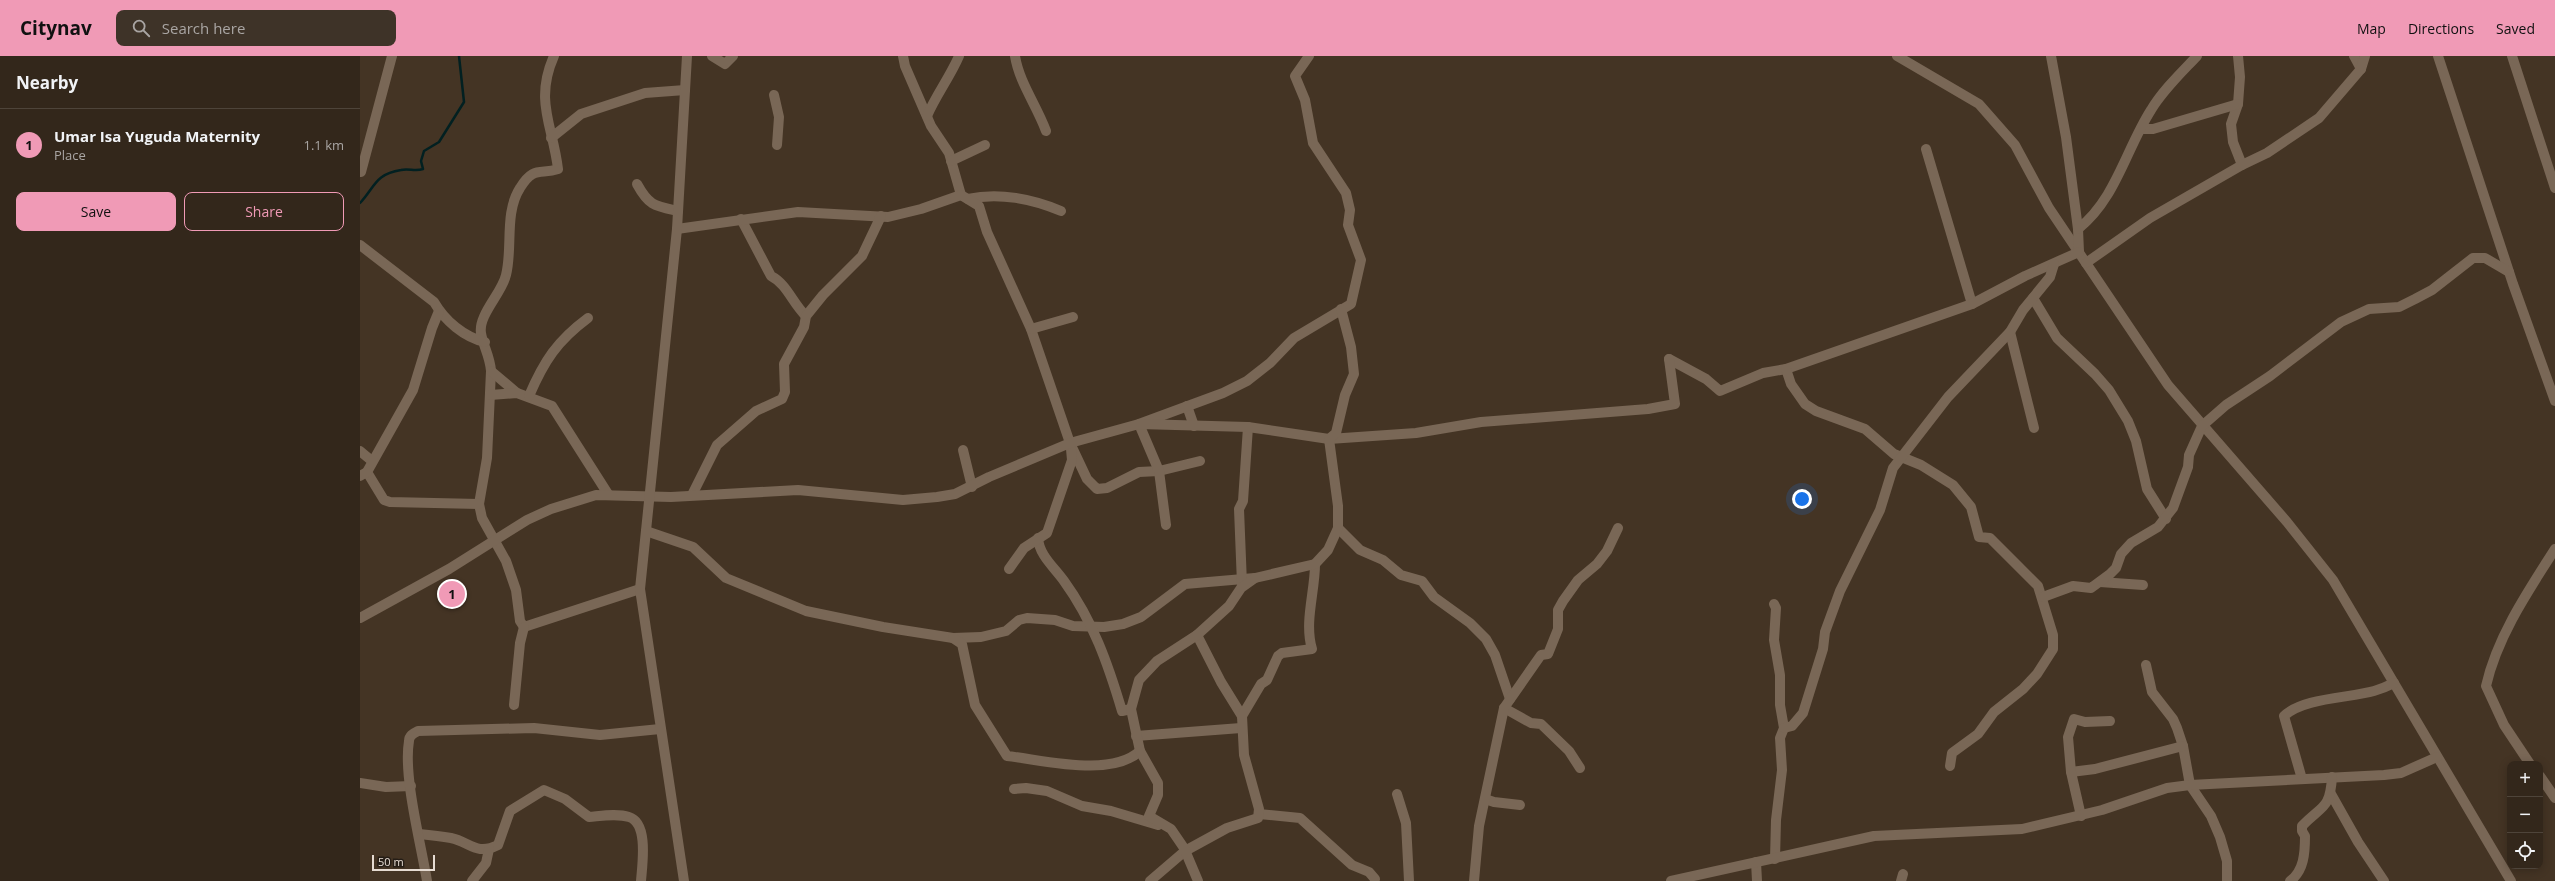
<!DOCTYPE html>
<html lang="en">
<head>
<meta charset="utf-8">
<style>
	:root { --surface:#33271b; --page:#3e3328; --text:#f1f3f6; --muted:#a9a5a3; --line:#4e443a; --accent:#f09ab6 }
	body { margin:0; font-family:"Open Sans",sans-serif; background:var(--page); color:var(--text) }
	.controls { position:absolute; right:12px; bottom:12px; display:grid; overflow:hidden; border-radius:8px; box-shadow:0 2px 10px #0003 }
	.controls button { width:36px; height:36px; display:grid; place-items:center; padding:0; border:0; border-bottom:1px solid var(--line); background:var(--surface); color:var(--text); font:20px sans-serif }
	.scale { position:absolute; left:12px; bottom:10px; width:63px; box-sizing:border-box; padding-left:4px; border:2px solid #e6dbd2; border-top:0; font-size:11px; line-height:14px; white-space:nowrap; color:#e6dbd2; -webkit-text-stroke:3px #251d16; paint-order:stroke }
	.you { position:absolute; left:1442px; top:443px; width:14px; height:14px; margin:-10px; border:3px solid #fff; border-radius:50%; background:#1a73e8; box-shadow:0 0 0 6px #1a73e833 }
	.badge { display:grid; place-items:center; width:26px; height:26px; border-radius:50%; background:var(--accent); color:#111; font-size:13px; font-weight:700 }
	.pin { position:absolute; translate:-50% -50%; border:2px solid #fff; box-shadow:0 1px 4px #0006 }
	.list { margin:0; padding:0; list-style:none }
	h2 { display:flex; justify-content:space-between; align-items:center; height:52px; margin:0; padding:0 16px; font-size:17px }
	h2 small { font-size:13px; font-weight:400; color:var(--muted) }
	.list li { display:grid; grid-template-columns:26px 1fr auto; gap:12px; align-items:center; box-sizing:border-box; height:72px; padding:0 16px; border-top:1px solid var(--line) }
	.list b { display:block; font-size:15px; white-space:nowrap }
	.list p { margin:0; font-size:13px; white-space:nowrap; color:var(--muted) }
	.list em { font-size:13px; font-style:normal; color:var(--muted) }
	.actions { display:flex; gap:8px; padding:12px 16px }
	.actions a { flex:1; padding:9px 0; border:1px solid var(--accent); border-radius:8px; text-align:center; font-size:14px; color:var(--accent) }
	.actions .main { background:var(--accent); color:#111 }
	.icon { flex:none; width:22px; height:22px; fill:none; stroke:currentColor; stroke-width:2; stroke-linecap:round; stroke-linejoin:round }
	.map { position:relative; flex:none; width:2195px; height:825px; overflow:hidden }
	header { display:flex; align-items:center; gap:24px; box-sizing:border-box; height:56px; padding:0 20px; background:var(--accent); color:#111 }
	header strong { font-size:19px }
	nav { display:flex; gap:22px; margin-inline-start:auto; font-size:14px }
	.search { width:280px; height:36px; background:var(--page); display:flex; align-items:center; gap:10px; box-sizing:border-box; padding:0 14px; border-radius:8px; color:var(--muted); font-size:15px }
	main { display:flex }
	aside { flex:1; background:var(--surface) }
	.map>svg:first-child { display:block }
	.lines { fill:none; stroke-linecap:round; stroke-linejoin:round }
	.stream { stroke:#022021; stroke-width:2.5 }
	.minor { stroke:#796756; stroke-width:10 }
</style>
</head>
<body>
<header>
<strong>Citynav</strong>
<div class="search"><svg class="icon" aria-label="search" viewBox="0 0 24 24"><circle cx="10" cy="10" r="6"/><path d="M15 15l6 6"/></svg>Search here</div>
<nav><a>Map</a><a>Directions</a><a>Saved</a></nav>
</header>
<main>
<aside>
<h2>Nearby<small></small></h2>
<ul class="list">
<li><span class="badge">1</span><div><b>Umar Isa Yuguda Maternity</b><p>Place</p></div><em>1.1 km</em></li>
</ul>
<div class="actions"><a class="main">Save</a><a>Share</a></div>
</aside>
<div class="map">
<svg width="2195" height="825" viewBox="0 0 2195 825">
	<rect width="100%" height="100%" fill="#443424"/>
	<g class="lines">
		<!-- stream -->
		<path class="stream" d="M 0,147 C 15,131 15,118 41,114 C 49,112 55,116 63,113 L 61,105 L 64,95 L 79,86 L 104,46 L 99,0"/>
		<!-- minor -->
		<g class="minor">
			<path d="M 194,0 C 174,45 193,70 198,113 C 181,119 174,109 160,132 C 144,157 153,192 146,219 C 142,237 118,259 121,277 C 123,290 130,300 131,315 L 127,402 L 119,448 L 122,462 L 146,505 L 156,534 L 160,565 L 164,571 L 280,533"/>
			<polyline points="352,0 365,8 373,0"/>
			<polyline points="543,0 545,10 571,70 589,97 601,139"/>
			<path d="M 655,0 C 659,26 677,50 686,75"/>
			<polyline points="1537,0 1619,48 1655,89 1689,152 1808,329 1927,466 1973,524 2151,825"/>
			<polyline points="1691,0 1706,81 1718,173 1719,196"/>
			<polyline points="1878,0 1880,21 1878,48 1871,68 1873,86 1882,109"/>
			<polyline points="1994,0 2001,13"/>
			<polyline points="2078,0 2153,228 2195,345"/>
			<polyline points="2152,0 2195,132"/>
			<polyline points="414,39 419,61 417,89"/>
			<path d="M 567,60 C 576,39 590,21 599,0"/>
			<polyline points="1781,73 1793,73 1878,48"/>
			<polyline points="191,82 221,58 285,37 325,34"/>
			<polyline points="1566,93 1612,248"/>
			<polyline points="591,105 625,89"/>
			<polyline points="1,116 32,0"/>
			<path d="M 277,128 C 289,150 295,150 318,155"/>
			<path d="M 608,143 C 639,136 673,143 701,155"/>
			<path d="M 381,163 L 411,220 C 427,228 433,248 446,260"/>
			<polyline points="317,173 438,156 528,161 561,153 601,139 619,150 627,176 671,273 710,387 727,423 737,433 747,432 779,416 799,415 840,405"/>
			<path d="M 1718,173 C 1756,143 1766,93 1791,54 C 1803,34 1821,17 1837,0"/>
			<path d="M 0,189 L 74,246 C 85,265 104,281 125,286"/>
			<polyline points="1726,207 1790,162 1882,109 1907,97 1959,62 2001,13 2005,0"/>
			<polyline points="1673,242 1697,282 1735,318 1749,334 1768,365 1776,385 1787,433 1806,463"/>
			<polyline points="671,273 713,261"/>
			<polyline points="1650,276 1674,372"/>
			<polyline points="1309,303 1346,323 1360,335 1403,317 1426,313 1612,248 1665,220 1719,196"/>
			<polyline points="1426,313 1431,328 1445,348 1456,355 1505,373 1534,398 1561,409 1593,429 1611,451 1619,481 1630,482 1678,530 1693,579 1693,593 1677,618 1663,633 1634,656 1618,678 1592,697 1590,710"/>
			<polyline points="131,315 157,337"/>
			<polyline points="130,339 157,337 192,350 248,438"/>
			<path d="M 169,340 C 184,305 197,285 228,262"/>
			<polyline points="827,350 834,370"/>
			<polyline points="603,394 612,431"/>
			<polyline points="0,395 12,405"/>
			<polyline points="7,416 24,444 30,446 119,448"/>
			<polyline points="0,420 7,416 53,334 72,272 79,255"/>
			<polyline points="332,439 357,389 396,355 422,343 425,336 424,308 444,271 446,260 463,239 502,200 521,160"/>
			<polyline points="806,469 799,415 779,368 863,337 887,325 910,307 934,282 991,248 1001,204 988,169 990,154 986,137 953,87 945,44 935,20 949,0"/>
			<polyline points="978,472 1000,494 1023,504 1041,519 1062,525 1074,541 1110,567 1126,583 1135,599 1150,643"/>
			<polyline points="286,475 333,491 366,522 446,555 523,571 593,582 621,581 646,575 659,564 667,562 695,564 713,570 744,571 763,568 781,561 825,528 895,522"/>
			<path d="M 678,482 C 679,499 694,511 704,525 C 733,565 748,608 762,655 L 771,653"/>
			<polyline points="649,513 664,492 687,477 712,404 711,393"/>
			<polyline points="1740,526 1783,529"/>
			<polyline points="882,528 879,453 883,445 888,371"/>
			<polyline points="1683,541 1713,530 1731,532 1750,518 1756,512 1761,498 1771,487 1798,471 1813,452 1828,411 1829,399 1842,370 1866,349 1910,320 1981,266 2009,253 2039,251 2055,243 2072,234 2113,202 2125,202 2149,216"/>
			<polyline points="1414,548 1416,552 1414,584 1420,619 1420,649 1424,672 1420,682 1422,714 1416,764 1415,803"/>
			<polyline points="0,562 89,513 167,464 191,453 236,439 311,441 438,434 543,444 577,441 595,438 629,421 710,387 779,368 888,371 969,383 1056,377 1121,366 1288,353 1315,348 1309,303"/>
			<polyline points="837,579 861,626 882,660"/>
			<path d="M 593,582 L 602,588 L 615,649 L 647,700 C 684,704 751,722 780,695"/>
			<polyline points="1786,609 1792,636 1813,663 1817,672 1823,690 1830,729 1851,760 1860,781 1867,805 1867,825"/>
			<polyline points="154,649 160,587 164,571"/>
			<polyline points="1144,652 1171,667 1181,668 1209,695 1220,712"/>
			<polyline points="1424,672 1432,670 1443,657 1463,593 1465,576 1480,535 1520,454 1533,412 1588,341 1650,276 1663,254 1690,221 1694,208"/>
			<polyline points="776,680 881,672"/>
			<path d="M 2170,708 L 2144,669 L 2126,630 C 2137,581 2168,535 2195,493"/>
			<polyline points="1711,716 1735,713 1823,690"/>
			<polyline points="2180,720 2195,742"/>
			<path d="M 1942,723 L 1924,660 C 1942,642 1989,642 2014,635 C 2021,633 2028,630 2034,627"/>
			<polyline points="0,727 26,731 51,730"/>
			<polyline points="654,733 666,732 687,735 722,750 751,755 798,769"/>
			<polyline points="1037,738 1046,767 1049,825"/>
			<polyline points="1971,738 1998,786 2024,825"/>
			<polyline points="1125,743 1134,746 1160,749"/>
			<polyline points="899,758 940,762 992,809 1009,816 1015,823"/>
			<polyline points="1721,760 1711,716 1708,681 1714,663 1725,666 1750,665"/>
			<path d="M 59,778 C 70,779 80,780 91,782 C 110,786 116,800 138,789 L 150,755 L 184,734 L 205,743 L 229,761 C 241,760 257,757 269,761 C 289,767 282,810 281,825"/>
			<polyline points="1396,806 1397,825"/>
			<path d="M 67,825 C 61,788 43,720 49,685 C 49,679 54,677 58,675 L 174,672 L 240,679 L 300,673"/>
			<polyline points="112,825 126,807 129,793"/>
			<polyline points="324,825 280,533 317,173 327,0"/>
			<path d="M 790,825 L 825,795 L 867,772 L 898,762 L 899,753 L 884,699 L 882,660 L 901,628 L 907,624 L 918,600 L 922,597 L 952,593 C 944,566 955,536 955,508"/>
			<polyline points="838,825 824,792 811,773 789,760 798,739 798,727 780,695 771,653 779,624 797,605 837,579 869,550 881,532 895,522 955,508 968,494 978,472 978,450 969,383 976,377 985,339 994,318 991,291 981,253"/>
			<polyline points="1114,825 1119,770 1144,652 1181,599 1188,598 1198,573 1198,554 1203,545 1218,524 1237,508 1247,495 1258,472"/>
			<polyline points="1311,825 1514,780 1662,773 1742,754 1807,732 1830,729 2024,719 2041,717 2077,701"/>
			<polyline points="1541,825 1543,818"/>
			<path d="M 1930,825 C 1944,815 1945,797 1945,780 L 1942,775 L 1942,770 C 1962,749 1970,754 1972,721"/>
		</g>
	</g>
</svg>
<div class="controls">
<button>+</button>
<button>−</button>
<button><svg class="icon" aria-label="locate" viewBox="0 0 24 24"><circle cx="12" cy="12" r="6"/><path d="M12 2v4M12 18v4M2 12h4M18 12h4"/></svg></button>
</div>
<div class="scale">50 m</div>
<div class="you"></div>
<div class="pin badge" style="left:92px;top:538px">1</div>
</div>
</main>
</body>
</html>
